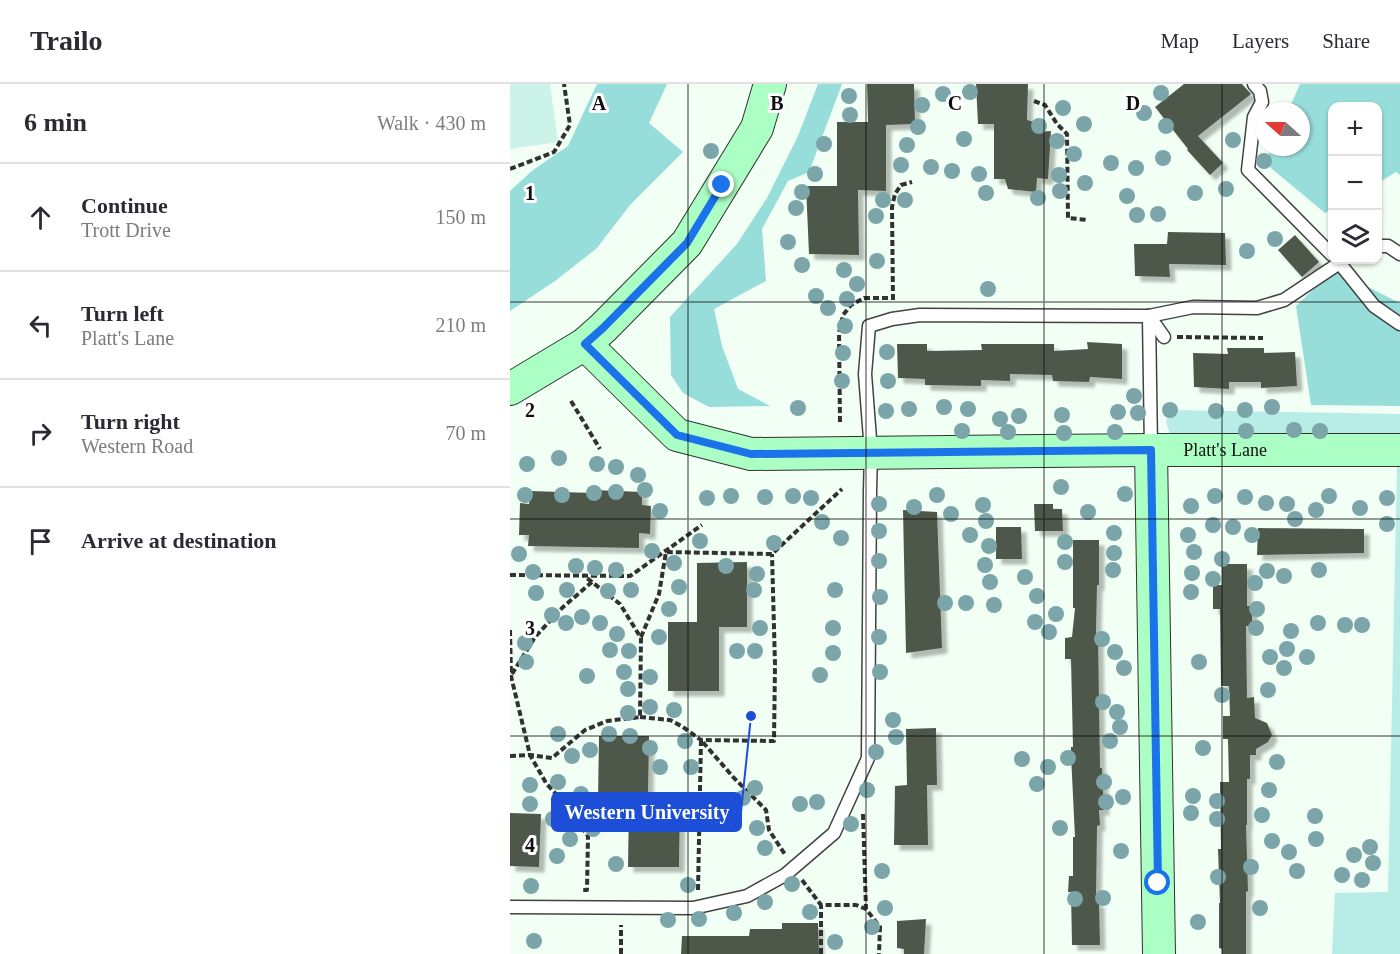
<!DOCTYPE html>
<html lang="en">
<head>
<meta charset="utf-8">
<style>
	:root { --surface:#fff; --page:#f7f7f7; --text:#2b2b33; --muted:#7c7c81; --line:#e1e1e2 }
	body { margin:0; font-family:"Times New Roman",serif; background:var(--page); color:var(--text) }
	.controls { position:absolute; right:18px; top:18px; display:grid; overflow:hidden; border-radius:12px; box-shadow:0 2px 4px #0004 }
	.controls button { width:54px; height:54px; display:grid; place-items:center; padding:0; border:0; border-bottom:2px solid var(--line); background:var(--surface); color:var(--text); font:30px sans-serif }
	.compass { position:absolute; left:746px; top:18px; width:54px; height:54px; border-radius:50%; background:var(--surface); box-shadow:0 2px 4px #0004; rotate:291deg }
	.stop { position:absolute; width:18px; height:18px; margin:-14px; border:4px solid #1a73e8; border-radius:50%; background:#fff }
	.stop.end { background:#1a73e8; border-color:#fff; box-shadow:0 2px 6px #0008 }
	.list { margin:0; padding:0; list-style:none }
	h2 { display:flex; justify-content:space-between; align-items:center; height:78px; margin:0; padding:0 24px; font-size:26px }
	h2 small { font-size:20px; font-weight:400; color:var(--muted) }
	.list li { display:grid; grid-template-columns:39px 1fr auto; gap:18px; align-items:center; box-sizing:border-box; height:108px; padding:0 24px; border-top:2px solid var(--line) }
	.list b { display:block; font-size:22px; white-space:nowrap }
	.list p { margin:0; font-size:20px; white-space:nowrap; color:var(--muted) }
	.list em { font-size:20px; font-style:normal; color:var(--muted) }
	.icon { flex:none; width:33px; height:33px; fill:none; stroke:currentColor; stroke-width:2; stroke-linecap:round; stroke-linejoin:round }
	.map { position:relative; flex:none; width:890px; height:870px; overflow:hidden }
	header { display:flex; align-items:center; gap:36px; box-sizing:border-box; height:84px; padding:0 30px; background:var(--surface); border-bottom:2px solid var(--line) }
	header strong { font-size:28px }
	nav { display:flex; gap:33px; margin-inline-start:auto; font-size:21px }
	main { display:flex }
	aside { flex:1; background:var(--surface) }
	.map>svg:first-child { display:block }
	.green { fill:#b8ece6 }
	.forest { fill:#97ddda }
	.pitch { fill:#cbf3e8 }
	.building { fill:#4e584b; filter:url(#shadow) }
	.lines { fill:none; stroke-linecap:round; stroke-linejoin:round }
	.lane-casing { stroke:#424242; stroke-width:15 }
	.secondary-casing { stroke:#313131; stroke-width:34 }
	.path { stroke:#313131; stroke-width:4; stroke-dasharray:6 3; stroke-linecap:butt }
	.lane { stroke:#fff; stroke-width:12 }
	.secondary { stroke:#acffc4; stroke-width:32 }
	.tree { fill:#7ba5a9 }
	.route { stroke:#1a73e8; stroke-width:8 }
	.grid { fill:none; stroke:#0f0f0f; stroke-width:1.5; stroke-opacity:0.55 }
	.labels { text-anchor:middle; stroke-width:6; stroke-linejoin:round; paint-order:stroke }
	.street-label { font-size:18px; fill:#0f0f0f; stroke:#fff }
	.grid-label { font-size:20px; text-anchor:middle; font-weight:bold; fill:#0f0f0f; stroke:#fff; stroke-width:6; stroke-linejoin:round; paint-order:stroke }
	.leader { fill:none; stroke:#1d4ed8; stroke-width:2 }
	.callout-dot { fill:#1d4ed8; stroke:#fff; stroke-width:2 }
	.callout { fill:#1d4ed8; stroke:#1d4ed8; stroke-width:2 }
	.callout-label { font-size:20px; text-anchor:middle; font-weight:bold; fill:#fff }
</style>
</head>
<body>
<header>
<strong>Trailo</strong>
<nav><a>Map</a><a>Layers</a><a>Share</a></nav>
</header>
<main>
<aside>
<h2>6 min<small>Walk · 430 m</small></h2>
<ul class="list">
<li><svg class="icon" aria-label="ahead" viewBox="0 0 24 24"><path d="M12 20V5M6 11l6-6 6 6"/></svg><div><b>Continue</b><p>Trott Drive</p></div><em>150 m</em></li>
<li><svg class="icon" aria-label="left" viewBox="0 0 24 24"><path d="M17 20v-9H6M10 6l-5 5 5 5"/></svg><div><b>Turn left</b><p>Platt's Lane</p></div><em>210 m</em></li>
<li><svg class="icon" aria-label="right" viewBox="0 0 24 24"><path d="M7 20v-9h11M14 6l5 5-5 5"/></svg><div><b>Turn right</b><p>Western Road</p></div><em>70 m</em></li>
<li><svg class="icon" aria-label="arrive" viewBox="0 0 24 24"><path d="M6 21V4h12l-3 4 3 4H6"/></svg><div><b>Arrive at destination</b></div></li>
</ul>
</aside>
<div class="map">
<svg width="890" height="870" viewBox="0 0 890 870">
	<defs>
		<filter id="shadow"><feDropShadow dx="5.5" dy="5.5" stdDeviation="1.5" flood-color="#0004"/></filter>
	</defs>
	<rect width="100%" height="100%" fill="#f1fff4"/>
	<!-- green -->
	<g class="green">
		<polygon points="659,326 890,330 890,353 661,353 656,338"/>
		<polygon points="887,382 890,384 890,870 822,870 825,809 878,808"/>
	</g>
	<!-- forest -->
	<g class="forest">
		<polygon points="87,0 157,0 139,39 173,68 120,121 87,164 45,197 0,227 0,107 23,86 58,62"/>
		<polygon points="308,0 332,0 299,88 278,97 252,145 256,197 204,225 212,262 228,305 260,322 199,323 173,309 161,291 160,233 227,160 257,114 288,52"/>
		<polygon points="790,0 890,0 890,91 886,88 868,99 868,22 822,22 822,125 815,129 755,79 762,63 791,63 791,27 778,27"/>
		<polygon points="824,186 890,219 890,322 801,321 786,222"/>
	</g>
	<!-- pitch -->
	<polygon class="pitch" points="0,0 40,0 48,58 0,65"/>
	<!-- building -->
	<g class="building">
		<polygon points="357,0 404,0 405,40 376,41 376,107 348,106 349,171 299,170 296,102 327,102 327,38 358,38"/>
		<polygon points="466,0 518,0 517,36 524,38 525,48 541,47 538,95 527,94 526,108 498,105 495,95 484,95 484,40 468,40"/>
		<polygon points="674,0 732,0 741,10 688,52 713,79 700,91 677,66 678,65 645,23"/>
		<polygon points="658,148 715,149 716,181 659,180 660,193 625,192 624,160 657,160"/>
		<polygon points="785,151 809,178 792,193 768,166"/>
		<polygon points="577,258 612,260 612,295 580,293 579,298 543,297 542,291 500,290 500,297 471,296 471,302 415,301 415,295 388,294 387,260 417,260 417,267 472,266 471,260 544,260 544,267 578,265"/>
		<polygon points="717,264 754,264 754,269 785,268 787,302 751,304 751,298 719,298 719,305 684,303 683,269 718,270"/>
		<polygon points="83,406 132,408 132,421 141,422 140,450 129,449 129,464 18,462 19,451 9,451 10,419 19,420 20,407 83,409"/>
		<polygon points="524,420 543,420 543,425 552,425 553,447 525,447"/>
		<polygon points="393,426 427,428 432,564 396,569"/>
		<polygon points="486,443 511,443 512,475 486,475"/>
		<polygon points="748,444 854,445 854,469 747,471"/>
		<polygon points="563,456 589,456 589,501 587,501 586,550 588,550 590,684 592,684 594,726 589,726 590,741 587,742 586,818 589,818 590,861 562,861 561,808 558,808 559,792 563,792 563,753 565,753 561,671 561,663 563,663 561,575 555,575 555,554 562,553 565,524 563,524"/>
		<polygon points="237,478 237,543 209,543 209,607 158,607 158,538 187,538 187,479"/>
		<polygon points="712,480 737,480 737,522 742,522 742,542 736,542 737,614 744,613 745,634 757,639 762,651 758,658 746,665 746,671 740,671 740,695 737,695 737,741 736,741 738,807 736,808 736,870 712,870 712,865 709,864 709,819 710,819 708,765 711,765 710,698 719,698 718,655 713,655 713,632 720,632 719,602 711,602 710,525 703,525 703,501 712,501"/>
		<polygon points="426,644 427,701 417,701 418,761 384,761 385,702 397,701 396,645"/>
		<polygon points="89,652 139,652 138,714 170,715 169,783 118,783 119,718 88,718"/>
		<polygon points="0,729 31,730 29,783 0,782"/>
		<polygon points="416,835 414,870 394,870 394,865 387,864 387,837"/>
		<polygon points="272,839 308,839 309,870 171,870 172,852 239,852 240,845 272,845"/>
	</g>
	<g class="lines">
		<!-- lane casing -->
		<g class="lane-casing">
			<g id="lane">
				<polyline points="744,0 750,7 752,18 744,33 738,86 822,171"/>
				<polyline points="868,162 878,162 890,170"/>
				<polyline points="827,176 864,222 890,240"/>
				<polyline points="639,232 641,365"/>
				<polyline points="639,232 654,253"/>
				<polyline points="0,823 183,824 237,812 275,791 324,749 358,674 360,407 361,368 355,290 359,242 382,235 410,231 639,232 683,223 747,224 774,216 834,176"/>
			</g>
		</g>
		<!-- secondary casing -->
		<g class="secondary-casing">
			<g id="secondary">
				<path id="s1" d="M 75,260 L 167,351 L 241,370 L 641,366 L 890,366"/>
				<polyline points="0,305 75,260 93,244 177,159 247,44 260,0"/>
				<polyline points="641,366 649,870"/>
			</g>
		</g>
		<!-- path -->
		<g class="path">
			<polyline points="524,17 535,21 547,40 557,50 558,134 578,136"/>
			<polyline points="0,85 44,68 60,41 54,0"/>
			<polyline points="383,216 382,123 385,110 391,101 402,98"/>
			<polyline points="667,253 753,254"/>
			<polyline points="61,317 90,365"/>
			<polyline points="330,338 329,249 333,231 341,221 354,214 383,214"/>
			<polyline points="0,491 120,492 192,441"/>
			<polyline points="0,546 1,592 20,671 36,699 54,719 78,752 77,806 73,806"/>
			<polyline points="131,553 149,510 156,468 262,470 332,405"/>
			<polyline points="2,590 25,553 52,524 82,498"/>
			<polyline points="130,633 160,636 173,643 191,656 264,657 265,581 262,470"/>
			<polyline points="0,672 20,671 42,674 75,646 97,637 130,633 131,554 110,520 73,491"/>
			<polyline points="353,730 356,825 370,843 369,870"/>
			<polyline points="292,796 311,821 346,821 356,825"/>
			<polyline points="188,806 191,656 224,694 256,726 259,746 276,772"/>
			<polyline points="111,870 111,841"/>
			<polyline points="311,870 311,821"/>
		</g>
		<!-- lane -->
		<use href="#lane" class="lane"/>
		<!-- secondary -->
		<use href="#secondary" class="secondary"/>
	</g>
	<!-- trees -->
	<g class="tree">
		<circle cx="460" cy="8" r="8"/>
		<circle cx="651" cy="9" r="8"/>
		<circle cx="433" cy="10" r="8"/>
		<circle cx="339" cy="12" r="8"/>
		<circle cx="412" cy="21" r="8"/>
		<circle cx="553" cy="24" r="8"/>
		<circle cx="634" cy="29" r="8"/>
		<circle cx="340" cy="31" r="8"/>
		<circle cx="574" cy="40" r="8"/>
		<circle cx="529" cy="42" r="8"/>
		<circle cx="656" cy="42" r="8"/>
		<circle cx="408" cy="43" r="8"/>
		<circle cx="454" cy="55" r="8"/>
		<circle cx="723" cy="56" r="8"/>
		<circle cx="547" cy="57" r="8"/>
		<circle cx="314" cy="60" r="8"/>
		<circle cx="397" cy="61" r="8"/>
		<circle cx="201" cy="67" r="8"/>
		<circle cx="564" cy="70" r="8"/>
		<circle cx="653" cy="74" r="8"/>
		<circle cx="754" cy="77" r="8"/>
		<circle cx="601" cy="79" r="8"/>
		<circle cx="391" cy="81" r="8"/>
		<circle cx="421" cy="83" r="8"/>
		<circle cx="626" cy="84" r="8"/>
		<circle cx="442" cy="87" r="8"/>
		<circle cx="305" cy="90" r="8"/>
		<circle cx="469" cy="90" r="8"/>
		<circle cx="549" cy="91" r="8"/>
		<circle cx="575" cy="99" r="8"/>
		<circle cx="716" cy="105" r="8"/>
		<circle cx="550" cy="107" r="8"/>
		<circle cx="292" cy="108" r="8"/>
		<circle cx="476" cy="109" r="8"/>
		<circle cx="685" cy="109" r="8"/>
		<circle cx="617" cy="112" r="8"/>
		<circle cx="528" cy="114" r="8"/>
		<circle cx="373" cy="116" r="8"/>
		<circle cx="395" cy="116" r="8"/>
		<circle cx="286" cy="124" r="8"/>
		<circle cx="648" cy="130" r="8"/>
		<circle cx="627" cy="131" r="8"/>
		<circle cx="366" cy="132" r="8"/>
		<circle cx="765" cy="155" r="8"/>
		<circle cx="278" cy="158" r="8"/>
		<circle cx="737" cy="167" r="8"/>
		<circle cx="367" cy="177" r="8"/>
		<circle cx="292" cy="181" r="8"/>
		<circle cx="334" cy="186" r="8"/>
		<circle cx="347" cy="200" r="8"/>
		<circle cx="478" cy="205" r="8"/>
		<circle cx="306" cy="212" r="8"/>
		<circle cx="337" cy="215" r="8"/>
		<circle cx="318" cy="224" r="8"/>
		<circle cx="335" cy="242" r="8"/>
		<circle cx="377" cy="268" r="8"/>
		<circle cx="333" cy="269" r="8"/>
		<circle cx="332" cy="297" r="8"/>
		<circle cx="378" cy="297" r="8"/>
		<circle cx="624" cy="312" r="8"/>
		<circle cx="434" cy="323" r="8"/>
		<circle cx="762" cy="323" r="8"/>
		<circle cx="288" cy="324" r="8"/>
		<circle cx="399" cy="325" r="8"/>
		<circle cx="458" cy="325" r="8"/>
		<circle cx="660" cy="326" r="8"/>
		<circle cx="735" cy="326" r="8"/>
		<circle cx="376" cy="327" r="8"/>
		<circle cx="706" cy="327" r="8"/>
		<circle cx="608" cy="328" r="8"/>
		<circle cx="628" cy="329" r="8"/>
		<circle cx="552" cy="331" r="8"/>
		<circle cx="509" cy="332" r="8"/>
		<circle cx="490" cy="335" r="8"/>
		<circle cx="784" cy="346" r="8"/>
		<circle cx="452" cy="347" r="8"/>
		<circle cx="736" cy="347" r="8"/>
		<circle cx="810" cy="347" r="8"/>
		<circle cx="498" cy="348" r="8"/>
		<circle cx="605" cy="348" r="8"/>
		<circle cx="554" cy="349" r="8"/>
		<circle cx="49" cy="374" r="8"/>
		<circle cx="17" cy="380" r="8"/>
		<circle cx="87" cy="380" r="8"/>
		<circle cx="106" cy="383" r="8"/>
		<circle cx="128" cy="391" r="8"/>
		<circle cx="551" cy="403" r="8"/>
		<circle cx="135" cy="406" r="8"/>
		<circle cx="106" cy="408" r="8"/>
		<circle cx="84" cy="409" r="8"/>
		<circle cx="615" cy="410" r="8"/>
		<circle cx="15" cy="411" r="8"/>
		<circle cx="52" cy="411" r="8"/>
		<circle cx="427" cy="411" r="8"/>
		<circle cx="221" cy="412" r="8"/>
		<circle cx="283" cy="412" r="8"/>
		<circle cx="705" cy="412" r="8"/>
		<circle cx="819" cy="412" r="8"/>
		<circle cx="255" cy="413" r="8"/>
		<circle cx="735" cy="413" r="8"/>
		<circle cx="197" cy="414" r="8"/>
		<circle cx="301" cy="414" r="8"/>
		<circle cx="877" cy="414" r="8"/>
		<circle cx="756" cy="419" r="8"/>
		<circle cx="369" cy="420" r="8"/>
		<circle cx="777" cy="420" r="8"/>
		<circle cx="473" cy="421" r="8"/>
		<circle cx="681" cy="422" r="8"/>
		<circle cx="404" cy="423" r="8"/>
		<circle cx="850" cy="424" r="8"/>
		<circle cx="806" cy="426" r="8"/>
		<circle cx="150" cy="427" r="8"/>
		<circle cx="578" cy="428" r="8"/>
		<circle cx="441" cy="430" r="8"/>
		<circle cx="785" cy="435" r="8"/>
		<circle cx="476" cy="437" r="8"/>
		<circle cx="312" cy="438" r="8"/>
		<circle cx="877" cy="440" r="8"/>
		<circle cx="703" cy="441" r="8"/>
		<circle cx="723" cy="443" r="8"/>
		<circle cx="369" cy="447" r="8"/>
		<circle cx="604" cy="449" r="8"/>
		<circle cx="460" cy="451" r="8"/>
		<circle cx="678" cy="451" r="8"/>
		<circle cx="742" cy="451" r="8"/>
		<circle cx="331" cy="454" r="8"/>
		<circle cx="190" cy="457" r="8"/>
		<circle cx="555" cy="458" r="8"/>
		<circle cx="264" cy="459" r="8"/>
		<circle cx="479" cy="462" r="8"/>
		<circle cx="142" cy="467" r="8"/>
		<circle cx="684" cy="468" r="8"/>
		<circle cx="604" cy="469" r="8"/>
		<circle cx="9" cy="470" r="8"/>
		<circle cx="712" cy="475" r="8"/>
		<circle cx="369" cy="477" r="8"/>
		<circle cx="555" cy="478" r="8"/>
		<circle cx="164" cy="479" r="8"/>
		<circle cx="475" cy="481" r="8"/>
		<circle cx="66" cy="482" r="8"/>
		<circle cx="216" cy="482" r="8"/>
		<circle cx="85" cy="484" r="8"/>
		<circle cx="106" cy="486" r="8"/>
		<circle cx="603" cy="486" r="8"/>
		<circle cx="809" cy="486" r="8"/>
		<circle cx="757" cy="487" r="8"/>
		<circle cx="23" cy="488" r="8"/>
		<circle cx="682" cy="489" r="8"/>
		<circle cx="247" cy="490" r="8"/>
		<circle cx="774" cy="492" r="8"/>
		<circle cx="515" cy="493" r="8"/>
		<circle cx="703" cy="495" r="8"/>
		<circle cx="480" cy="498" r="8"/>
		<circle cx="745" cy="499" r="8"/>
		<circle cx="169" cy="503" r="8"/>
		<circle cx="57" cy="506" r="8"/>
		<circle cx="121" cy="506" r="8"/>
		<circle cx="244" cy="506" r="8"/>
		<circle cx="325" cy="506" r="8"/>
		<circle cx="98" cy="507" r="8"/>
		<circle cx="681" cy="508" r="8"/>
		<circle cx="26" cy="509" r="8"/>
		<circle cx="527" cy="512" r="8"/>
		<circle cx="370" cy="513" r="8"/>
		<circle cx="435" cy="519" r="8"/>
		<circle cx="456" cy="519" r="8"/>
		<circle cx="484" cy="521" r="8"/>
		<circle cx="159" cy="525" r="8"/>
		<circle cx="747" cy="525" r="8"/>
		<circle cx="546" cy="530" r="8"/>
		<circle cx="42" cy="531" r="8"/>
		<circle cx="72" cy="533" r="8"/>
		<circle cx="525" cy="538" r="8"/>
		<circle cx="56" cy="539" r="8"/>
		<circle cx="90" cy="539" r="8"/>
		<circle cx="808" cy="539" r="8"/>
		<circle cx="835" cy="541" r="8"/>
		<circle cx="852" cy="541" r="8"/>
		<circle cx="250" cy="544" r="8"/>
		<circle cx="323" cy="544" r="8"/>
		<circle cx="746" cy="544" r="8"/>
		<circle cx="781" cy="547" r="8"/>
		<circle cx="539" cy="548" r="8"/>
		<circle cx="107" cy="550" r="8"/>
		<circle cx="149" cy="553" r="8"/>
		<circle cx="369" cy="553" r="8"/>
		<circle cx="592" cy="555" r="8"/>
		<circle cx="15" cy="559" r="8"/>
		<circle cx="777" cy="565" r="8"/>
		<circle cx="100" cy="566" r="8"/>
		<circle cx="119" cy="567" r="8"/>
		<circle cx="227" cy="567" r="8"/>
		<circle cx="245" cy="567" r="8"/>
		<circle cx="605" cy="568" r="8"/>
		<circle cx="323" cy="569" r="8"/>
		<circle cx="760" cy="573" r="8"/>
		<circle cx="797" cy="573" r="8"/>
		<circle cx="16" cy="578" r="8"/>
		<circle cx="689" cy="578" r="8"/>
		<circle cx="614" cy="584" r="8"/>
		<circle cx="774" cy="584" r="8"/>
		<circle cx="114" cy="588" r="8"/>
		<circle cx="370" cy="588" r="8"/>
		<circle cx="310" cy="591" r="8"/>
		<circle cx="77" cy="592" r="8"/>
		<circle cx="140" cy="593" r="8"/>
		<circle cx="118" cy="605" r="8"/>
		<circle cx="758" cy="606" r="8"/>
		<circle cx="712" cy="611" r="8"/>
		<circle cx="593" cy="618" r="8"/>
		<circle cx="140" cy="623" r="8"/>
		<circle cx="164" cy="626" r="8"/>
		<circle cx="607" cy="628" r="8"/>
		<circle cx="118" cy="629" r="8"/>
		<circle cx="383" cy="636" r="8"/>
		<circle cx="610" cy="643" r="8"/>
		<circle cx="48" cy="650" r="8"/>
		<circle cx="99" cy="650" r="8"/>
		<circle cx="120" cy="652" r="8"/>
		<circle cx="386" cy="653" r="8"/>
		<circle cx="175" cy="657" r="8"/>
		<circle cx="600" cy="657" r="8"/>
		<circle cx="140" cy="664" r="8"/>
		<circle cx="693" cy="664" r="8"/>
		<circle cx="80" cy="666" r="8"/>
		<circle cx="366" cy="668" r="8"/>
		<circle cx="62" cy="672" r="8"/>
		<circle cx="558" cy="674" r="8"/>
		<circle cx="512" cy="675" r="8"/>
		<circle cx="767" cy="678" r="8"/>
		<circle cx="150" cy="683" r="8"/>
		<circle cx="181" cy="683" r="8"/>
		<circle cx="538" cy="683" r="8"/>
		<circle cx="48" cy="698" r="8"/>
		<circle cx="594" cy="698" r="8"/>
		<circle cx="527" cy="700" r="8"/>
		<circle cx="20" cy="701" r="8"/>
		<circle cx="245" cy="704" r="8"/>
		<circle cx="357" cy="706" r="8"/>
		<circle cx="759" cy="706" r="8"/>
		<circle cx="71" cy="710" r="8"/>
		<circle cx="683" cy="712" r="8"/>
		<circle cx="613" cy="713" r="8"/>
		<circle cx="233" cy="714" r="8"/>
		<circle cx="707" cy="717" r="8"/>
		<circle cx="307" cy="718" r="8"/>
		<circle cx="596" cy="718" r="8"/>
		<circle cx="20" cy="720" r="8"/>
		<circle cx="290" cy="720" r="8"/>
		<circle cx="681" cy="729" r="8"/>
		<circle cx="752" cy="731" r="8"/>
		<circle cx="805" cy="732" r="8"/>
		<circle cx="43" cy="735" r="8"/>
		<circle cx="707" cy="735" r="8"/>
		<circle cx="341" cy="740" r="8"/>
		<circle cx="247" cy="744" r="8"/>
		<circle cx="550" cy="744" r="8"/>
		<circle cx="83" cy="745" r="8"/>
		<circle cx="60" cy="755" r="8"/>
		<circle cx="806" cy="755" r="8"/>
		<circle cx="762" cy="757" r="8"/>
		<circle cx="860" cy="763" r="8"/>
		<circle cx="255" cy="764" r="8"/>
		<circle cx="611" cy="767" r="8"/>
		<circle cx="779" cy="768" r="8"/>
		<circle cx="844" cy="771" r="8"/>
		<circle cx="47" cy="772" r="8"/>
		<circle cx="863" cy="779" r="8"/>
		<circle cx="106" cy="780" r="8"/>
		<circle cx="741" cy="783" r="8"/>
		<circle cx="372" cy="787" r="8"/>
		<circle cx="787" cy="787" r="8"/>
		<circle cx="832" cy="791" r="8"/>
		<circle cx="708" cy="793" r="8"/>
		<circle cx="852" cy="796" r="8"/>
		<circle cx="282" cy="800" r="8"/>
		<circle cx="178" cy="801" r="8"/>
		<circle cx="21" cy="802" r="8"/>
		<circle cx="593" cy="814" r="8"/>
		<circle cx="565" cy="815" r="8"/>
		<circle cx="255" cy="818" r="8"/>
		<circle cx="375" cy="824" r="8"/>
		<circle cx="750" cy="824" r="8"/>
		<circle cx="300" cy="828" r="8"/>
		<circle cx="224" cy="829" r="8"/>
		<circle cx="189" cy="835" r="8"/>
		<circle cx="158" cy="836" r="8"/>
		<circle cx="688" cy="838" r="8"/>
		<circle cx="362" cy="843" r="8"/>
		<circle cx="24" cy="857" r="8"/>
		<circle cx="325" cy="858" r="8"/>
	</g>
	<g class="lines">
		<!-- route -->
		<polyline class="route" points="212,101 177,159 93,244 75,260 167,351 241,370 641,366 648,799"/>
	</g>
	<!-- grid -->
	<path class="grid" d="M 178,0 L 178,870M 356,0 L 356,870M 534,0 L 534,870M 712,0 L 712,870M 0,218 L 890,218M 0,435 L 890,435M 0,652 L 890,652"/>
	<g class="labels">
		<!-- street labels -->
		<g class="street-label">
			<text dy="6" stroke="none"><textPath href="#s1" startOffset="680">Platt's Lane</textPath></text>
		</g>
	</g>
	<g class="grid-label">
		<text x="89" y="26">A</text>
		<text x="267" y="26">B</text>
		<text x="445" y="26">C</text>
		<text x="623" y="26">D</text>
		<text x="20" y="116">1</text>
		<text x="20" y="333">2</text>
		<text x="20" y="551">3</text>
		<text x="20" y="768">4</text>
	</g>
	<!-- callouts -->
	<path class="leader" d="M241 632L231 728"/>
	<circle class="callout-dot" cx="241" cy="632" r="6"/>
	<rect class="callout" x="42" y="709" width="189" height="38" rx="6"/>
	<g class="callout-label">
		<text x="137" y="735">Western University</text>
	</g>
</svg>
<div class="controls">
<button>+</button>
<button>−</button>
<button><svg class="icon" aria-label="layers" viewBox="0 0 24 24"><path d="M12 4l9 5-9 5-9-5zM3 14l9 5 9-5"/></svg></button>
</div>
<svg class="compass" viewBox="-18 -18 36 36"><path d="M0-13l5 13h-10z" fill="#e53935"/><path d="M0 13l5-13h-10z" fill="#7c7c81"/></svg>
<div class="stop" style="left:648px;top:799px"></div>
<div class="stop end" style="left:212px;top:101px"></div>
</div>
</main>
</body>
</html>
